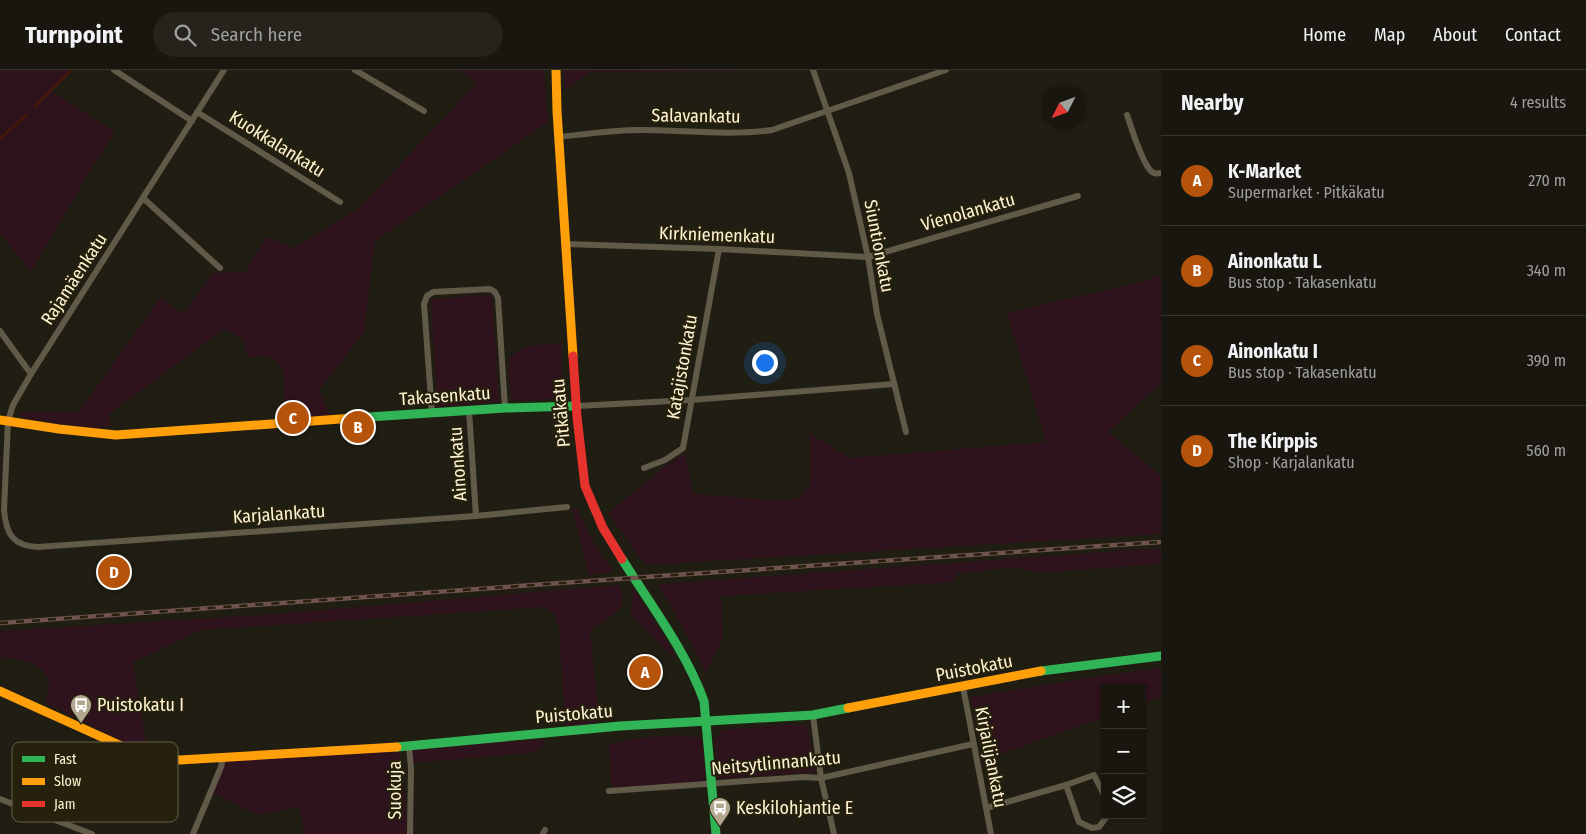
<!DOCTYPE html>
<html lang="en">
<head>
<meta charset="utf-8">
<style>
	:root { --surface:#18160e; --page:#25231c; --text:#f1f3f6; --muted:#9f9f9e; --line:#36352e; --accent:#b45309 }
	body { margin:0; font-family:"Fira Sans Condensed",sans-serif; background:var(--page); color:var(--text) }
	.controls { position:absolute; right:15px; bottom:15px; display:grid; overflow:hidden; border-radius:0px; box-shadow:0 1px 4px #0004 }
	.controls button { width:45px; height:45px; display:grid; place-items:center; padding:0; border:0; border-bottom:1px solid var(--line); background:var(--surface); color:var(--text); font:25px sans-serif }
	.compass { position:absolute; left:1041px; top:15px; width:45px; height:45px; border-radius:50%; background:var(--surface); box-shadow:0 1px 4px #0004; rotate:228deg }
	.you { position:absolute; left:764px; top:292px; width:18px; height:18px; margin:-12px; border:4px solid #fff; border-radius:50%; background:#1a73e8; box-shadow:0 0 0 8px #1a73e833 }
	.badge { display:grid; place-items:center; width:32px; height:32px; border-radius:50%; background:var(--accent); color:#fff; font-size:16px; font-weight:700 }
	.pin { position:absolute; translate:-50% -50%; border:2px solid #fff; box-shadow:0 1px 5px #0006 }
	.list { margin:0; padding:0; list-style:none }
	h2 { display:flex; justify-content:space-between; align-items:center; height:65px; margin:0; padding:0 20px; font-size:21px }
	h2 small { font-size:16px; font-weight:400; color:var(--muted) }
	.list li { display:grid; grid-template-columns:32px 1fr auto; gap:15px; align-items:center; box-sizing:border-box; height:90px; padding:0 20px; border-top:1px solid var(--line) }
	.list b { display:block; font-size:19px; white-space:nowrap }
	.list p { margin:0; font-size:16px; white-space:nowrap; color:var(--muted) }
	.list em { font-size:16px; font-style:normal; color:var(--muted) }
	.icon { flex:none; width:28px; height:28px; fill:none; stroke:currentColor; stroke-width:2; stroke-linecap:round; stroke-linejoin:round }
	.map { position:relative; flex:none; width:1161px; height:764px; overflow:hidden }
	header { display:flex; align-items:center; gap:30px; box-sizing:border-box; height:70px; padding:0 25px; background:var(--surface); border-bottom:1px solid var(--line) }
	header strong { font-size:24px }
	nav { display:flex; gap:28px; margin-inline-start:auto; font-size:18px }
	.search { width:350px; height:45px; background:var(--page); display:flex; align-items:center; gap:12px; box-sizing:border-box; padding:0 18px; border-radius:28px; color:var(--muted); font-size:19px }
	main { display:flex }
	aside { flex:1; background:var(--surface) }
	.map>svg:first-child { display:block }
	.green { fill:#2e121c }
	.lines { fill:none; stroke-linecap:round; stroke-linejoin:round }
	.stream { stroke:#431808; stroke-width:2.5 }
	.street { stroke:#615a48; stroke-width:6 }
	.fast { stroke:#30b455; stroke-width:9 }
	.slow { stroke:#ff9f0a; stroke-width:9 }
	.jam { stroke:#e5322d; stroke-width:9 }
	.rail-casing { stroke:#70524e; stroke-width:4.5 }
	.rail { stroke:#26210d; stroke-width:2.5; stroke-dasharray:8; stroke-linecap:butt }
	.labels { text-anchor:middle; stroke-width:4; stroke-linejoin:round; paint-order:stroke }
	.street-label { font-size:18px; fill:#fff3d2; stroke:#26210d }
	.poi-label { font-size:18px; fill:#fff3d2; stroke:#26210d; text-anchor:start }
	.key { fill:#26210d; stroke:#676048; stroke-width:1 }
	.key-label { font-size:14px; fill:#fff3d2 }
</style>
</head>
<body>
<header>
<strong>Turnpoint</strong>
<div class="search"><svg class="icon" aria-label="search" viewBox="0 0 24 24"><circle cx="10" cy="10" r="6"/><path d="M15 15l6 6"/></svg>Search here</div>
<nav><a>Home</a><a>Map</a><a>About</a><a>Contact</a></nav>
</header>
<main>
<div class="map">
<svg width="1161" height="764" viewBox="0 0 1161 764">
	<rect width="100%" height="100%" fill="#201e13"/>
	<!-- green -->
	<g class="green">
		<polygon points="0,0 71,0 50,20 115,62 94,94 31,202 0,163"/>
		<path d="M 458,0 L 544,0 L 548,52 L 375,171 L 364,262 L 319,320 L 331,347 L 297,346 L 284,344 C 284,325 291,294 268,287 C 262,285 254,287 248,288 L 242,268 L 224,259 L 109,344 L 111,357 L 94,358 L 25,349 L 20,346 L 19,342 L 78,343 L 160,228 L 183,244 L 213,203 L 246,202 L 266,167 L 294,178 L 359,138 L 477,13 Z"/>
		<polygon points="564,0 741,0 741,1 590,2 564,21"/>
		<polygon points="1161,205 1161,313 1108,362 1161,406 1161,464 645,495 608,443 668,394 685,383 693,424 785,431 802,426 810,414 810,364 850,388 1046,372 1007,243 1144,211"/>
		<polygon points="492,225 499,332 437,337 431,229"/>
		<polygon points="561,273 563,328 512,331 508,305 510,287 526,276"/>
		<polygon points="577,438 595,475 614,502 589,505 572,440"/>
		<polygon points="1161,478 1161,494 1037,503 1015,497 955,504 956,512 721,526 723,567 706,603 683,558 658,514"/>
		<path d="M 619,515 C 621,521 625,529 622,535 C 619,543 598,555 590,561 L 599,648 L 596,655 L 565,659 L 559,557 L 555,544 L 543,537 L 201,560 L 133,592 L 147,678 L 133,676 L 124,672 L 45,633 C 61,599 29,589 2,588 L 0,593 L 0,561 L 261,545 Z"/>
		<polygon points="632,516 676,587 663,578 630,544 633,533"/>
		<polygon points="1161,598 1161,627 1142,634 1142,618 1105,618 1105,647 986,689 970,627 1106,605"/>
		<polygon points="780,655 804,655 808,660 816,702 717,709 715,669 722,660"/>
		<polygon points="676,665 701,668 703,672 705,704 704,713 614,717 611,715 609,674 638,668"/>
		<polygon points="544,669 543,678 531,683 412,693 411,679"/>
		<polygon points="400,681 400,694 405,724 407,764 304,764 300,737 257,745 213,723 223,691"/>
	</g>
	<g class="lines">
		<!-- stream -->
		<g class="stream">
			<polyline points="34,37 71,0"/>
			<polyline points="0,69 26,45"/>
		</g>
		<!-- street -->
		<g class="street">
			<polyline points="114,0 192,51"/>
			<path d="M 224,0 L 31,304 L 13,335 L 8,351 L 4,440 C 6,464 13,476 38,477 L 476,446 L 567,437"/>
			<polyline points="355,0 424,41"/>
			<polyline points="813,0 849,103 868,187 877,244 906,362"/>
			<polyline points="197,42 340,132"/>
			<path d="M 1127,45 C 1132,59 1141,90 1150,100 C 1153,104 1157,104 1161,103"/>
			<path d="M 559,67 C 586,64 613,60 640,60 C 684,60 728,66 772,60 L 946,0"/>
			<polyline points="143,128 220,198"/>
			<polyline points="565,174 719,179 868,187 1078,126"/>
			<polyline points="0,261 31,304"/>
			<polyline points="577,336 691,330 894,314"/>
			<polyline points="469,340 476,446"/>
			<polyline points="432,343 424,234 427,226 433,222 490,219 495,222 498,228 505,338"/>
			<polyline points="644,398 665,390 683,378 719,179"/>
			<polyline points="963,617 991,764"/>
			<polyline points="813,645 821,708 834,764"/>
			<polyline points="409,676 411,698 410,764"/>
			<polyline points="1066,715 1079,752 1092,758 1099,757 1108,745"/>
			<polyline points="609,721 803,707 821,708 973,674"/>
			<polyline points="0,729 92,764"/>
			<polyline points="986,738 1066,715 1094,705 1105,727"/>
			<polyline points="193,764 221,697 223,688"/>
			<polyline points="543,764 545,760"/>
		</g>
		<!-- fast -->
		<g class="fast">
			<polyline points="354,348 505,338 577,336"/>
			<path d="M 622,489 C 650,534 686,581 704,631 L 716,764"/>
			<polyline points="1041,601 1161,586"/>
			<polyline points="397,677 620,656 813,645 848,638"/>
		</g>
		<!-- slow -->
		<g class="slow">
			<polyline points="556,0 557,41 573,286"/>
			<polyline points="0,350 59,359 116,365 354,348"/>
			<polyline points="0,621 137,683 180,690 397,677"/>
			<polyline points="848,638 1041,601"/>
		</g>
		<!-- jam -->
		<polyline class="jam" points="573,286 577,347 585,416 603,458 622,489"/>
		<!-- rail casing -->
		<g class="rail-casing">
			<polyline id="rail" points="0,553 660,506 1161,472"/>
		</g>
		<!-- rail -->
		<use href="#rail" class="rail"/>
	</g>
	<!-- icons -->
	<defs>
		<g id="bus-pin" transform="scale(1.125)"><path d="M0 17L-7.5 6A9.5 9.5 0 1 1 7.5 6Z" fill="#b1a88f" stroke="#26210d"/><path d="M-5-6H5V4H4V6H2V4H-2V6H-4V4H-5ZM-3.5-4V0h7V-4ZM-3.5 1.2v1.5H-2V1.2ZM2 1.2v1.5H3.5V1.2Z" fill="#fff"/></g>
	</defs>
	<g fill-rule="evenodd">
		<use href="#bus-pin" x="81" y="635"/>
		<use href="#bus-pin" x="720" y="738"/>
	</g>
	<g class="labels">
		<!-- street labels -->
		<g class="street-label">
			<text transform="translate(696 46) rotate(1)" y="6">Salavankatu</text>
			<text transform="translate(277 74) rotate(32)" y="6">Kuokkalankatu</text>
			<text transform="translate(968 142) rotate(-16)" y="6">Vienolankatu</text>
			<text transform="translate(717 165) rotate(2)" y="6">Kirkniemenkatu</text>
			<text transform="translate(879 176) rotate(79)" y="6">Siuntionkatu</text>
			<text transform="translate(74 209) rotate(-57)" y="6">Rajamäenkatu</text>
			<text transform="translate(682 297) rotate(-80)" y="6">Katajistonkatu</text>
			<text transform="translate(445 326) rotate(-4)" y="6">Takasenkatu</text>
			<text transform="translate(561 343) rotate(-95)" y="6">Pitkäkatu</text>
			<text transform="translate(458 394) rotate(-94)" y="6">Ainonkatu</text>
			<text transform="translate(279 444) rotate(-4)" y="6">Karjalankatu</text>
			<text transform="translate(974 598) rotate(-11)" y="6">Puistokatu</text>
			<text transform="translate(574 644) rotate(-5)" y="6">Puistokatu</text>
			<text transform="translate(991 687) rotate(79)" y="6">Kirjailijankatu</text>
			<text transform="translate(776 693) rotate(-5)" y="6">Neitsytlinnankatu</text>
			<text transform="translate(395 720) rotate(-90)" y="6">Suokuja</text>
		</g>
		<!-- poi labels -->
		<g class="poi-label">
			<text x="97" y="641">Puistokatu I</text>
			<text x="736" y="744">Keskilohjantie E</text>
		</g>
	</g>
	<!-- legend -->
	<rect x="12" y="672" width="166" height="80" rx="8" class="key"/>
	<rect x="22" y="686" width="23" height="6" fill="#30b455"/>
	<rect x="22" y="708" width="23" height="7" fill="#ff9f0a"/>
	<rect x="22" y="731" width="23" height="6" fill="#e5322d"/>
	<g class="key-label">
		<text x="54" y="694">Fast</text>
		<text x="54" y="716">Slow</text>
		<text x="54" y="739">Jam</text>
	</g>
</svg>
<div class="controls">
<button>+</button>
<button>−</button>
<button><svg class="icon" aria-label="layers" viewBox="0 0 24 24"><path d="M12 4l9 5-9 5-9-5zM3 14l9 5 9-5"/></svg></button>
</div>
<svg class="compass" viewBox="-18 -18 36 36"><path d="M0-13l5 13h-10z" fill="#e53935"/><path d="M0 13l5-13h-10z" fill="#9f9f9e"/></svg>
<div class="you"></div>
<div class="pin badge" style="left:645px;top:602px">A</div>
<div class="pin badge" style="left:358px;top:357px">B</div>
<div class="pin badge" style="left:293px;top:348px">C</div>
<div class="pin badge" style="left:114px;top:502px">D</div>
</div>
<aside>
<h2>Nearby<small>4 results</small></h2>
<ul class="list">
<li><span class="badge">A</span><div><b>K-Market</b><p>Supermarket · Pitkäkatu</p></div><em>270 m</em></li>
<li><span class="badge">B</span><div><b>Ainonkatu L</b><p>Bus stop · Takasenkatu</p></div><em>340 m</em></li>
<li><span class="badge">C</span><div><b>Ainonkatu I</b><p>Bus stop · Takasenkatu</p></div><em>390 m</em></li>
<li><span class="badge">D</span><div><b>The Kirppis</b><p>Shop · Karjalankatu</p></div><em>560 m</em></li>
</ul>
</aside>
</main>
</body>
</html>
